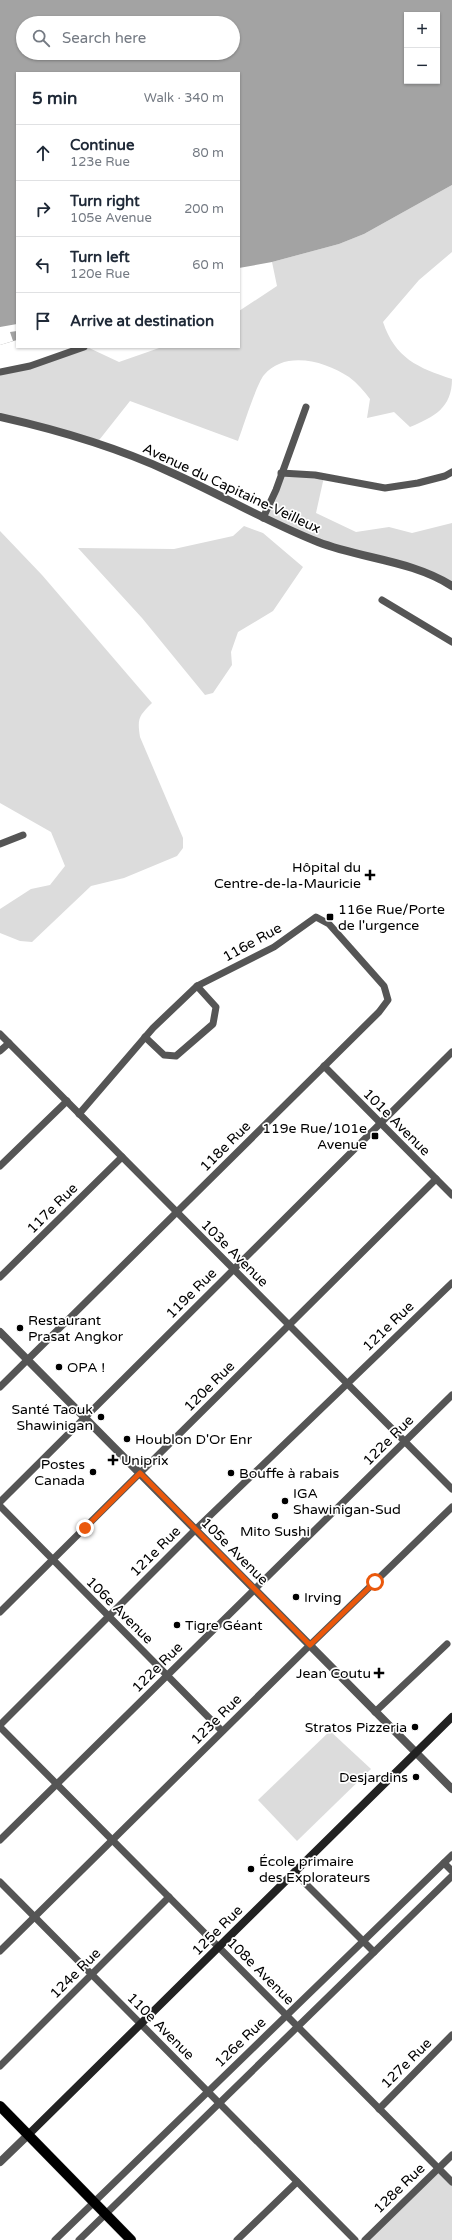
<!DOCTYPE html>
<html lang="en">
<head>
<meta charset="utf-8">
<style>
	:root { --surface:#fff; --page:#f6f6f7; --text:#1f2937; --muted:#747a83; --line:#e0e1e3 }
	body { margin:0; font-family:"Varela Round",sans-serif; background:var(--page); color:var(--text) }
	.controls { position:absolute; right:12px; top:12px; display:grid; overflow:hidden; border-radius:0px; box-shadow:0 1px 3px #0004 }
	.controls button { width:36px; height:36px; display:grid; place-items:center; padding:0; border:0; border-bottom:1px solid var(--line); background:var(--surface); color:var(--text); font:20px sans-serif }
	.stop { position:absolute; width:12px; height:12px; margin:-9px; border:3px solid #ea580c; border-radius:50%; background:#fff }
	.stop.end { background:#ea580c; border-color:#fff; box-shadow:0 1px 4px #0008 }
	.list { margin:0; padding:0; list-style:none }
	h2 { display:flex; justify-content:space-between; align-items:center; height:52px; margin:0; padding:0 16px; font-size:17px }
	h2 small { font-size:13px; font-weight:400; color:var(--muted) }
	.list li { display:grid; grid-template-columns:26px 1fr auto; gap:12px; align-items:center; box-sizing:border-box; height:56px; padding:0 16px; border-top:1px solid var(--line) }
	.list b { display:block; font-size:15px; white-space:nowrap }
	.list p { margin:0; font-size:13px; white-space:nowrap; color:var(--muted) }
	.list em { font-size:13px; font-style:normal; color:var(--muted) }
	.icon { flex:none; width:22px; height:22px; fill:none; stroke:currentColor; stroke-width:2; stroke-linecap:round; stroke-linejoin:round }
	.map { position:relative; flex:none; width:452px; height:2240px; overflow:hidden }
	.search { position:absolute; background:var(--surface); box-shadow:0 1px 3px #0004; left:16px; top:16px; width:224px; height:44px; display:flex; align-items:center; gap:10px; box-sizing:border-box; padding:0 14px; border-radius:22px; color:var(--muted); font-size:15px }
	.panel { position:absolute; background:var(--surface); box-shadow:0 1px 3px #0004; left:16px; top:72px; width:224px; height:276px; border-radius:0px }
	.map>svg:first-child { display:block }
	.green { fill:#dcdcdc }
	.water { fill:#a3a3a3; fill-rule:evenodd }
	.pier { fill:#fff }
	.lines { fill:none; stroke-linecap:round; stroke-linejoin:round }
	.primary-casing { stroke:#dbdbdb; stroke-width:11 }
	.minor { stroke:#555; stroke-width:7 }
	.tertiary { stroke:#555; stroke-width:8 }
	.secondary { stroke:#222; stroke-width:8 }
	.primary { stroke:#000; stroke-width:10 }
	.route { stroke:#ea580c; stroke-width:5 }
	.poi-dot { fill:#000; stroke:#fff; stroke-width:1.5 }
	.labels { text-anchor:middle; stroke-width:3.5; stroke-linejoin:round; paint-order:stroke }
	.street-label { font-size:14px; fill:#000; stroke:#fff }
	.poi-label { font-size:14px; fill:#000; stroke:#fff; text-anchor:start }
</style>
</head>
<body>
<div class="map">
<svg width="452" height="2240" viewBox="0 0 452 2240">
	<rect width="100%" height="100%" fill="#fff"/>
	<!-- green -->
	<g class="green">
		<path d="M 452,185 L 452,252 L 419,280 L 383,322 C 395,358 418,368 452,379 C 452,408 434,417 410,427 L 394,412 L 367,418 L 370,399 C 364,391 357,383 349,377 C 325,361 285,350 264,375 C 257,383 243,427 238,441 L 130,401 L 96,444 L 0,417 L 0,372 L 87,347 L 119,362 L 162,347 L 239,347 L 239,311 L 277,286 L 272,262 L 339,244 L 364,234 Z"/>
		<polygon points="281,473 324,477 316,513 356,532 389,527 412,533 452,523 452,586 444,581 354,553 263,518"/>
		<polygon points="244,526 263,533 303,567 273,611 238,632 231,652 232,665 213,693 205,695 142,618 78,548 174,549 233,536"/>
		<path d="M 0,531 L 42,575 L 152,703 C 139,716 137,718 140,737 L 183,838 L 183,848 L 177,856 L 124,878 L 91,886 L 32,942 L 20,941 L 0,933 L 0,909 L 31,889 L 50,885 L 65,866 L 51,832 L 0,803 Z"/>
		<polygon points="330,1731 371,1769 297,1841 258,1800"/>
		<polygon points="438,2168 452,2182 452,2240 365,2240"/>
	</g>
	<!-- water -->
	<path class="water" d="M 0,0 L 452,0 L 452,185 L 364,234 L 339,244 L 272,262 L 239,268 L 239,73 L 17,73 L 17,340 L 0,345 ZM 407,15 L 437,15 L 437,81 L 407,81 ZM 23,23 L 233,23 L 233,53 L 23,53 Z"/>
	<!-- pier -->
	<polygon class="pier" points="17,324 17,331 10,332 13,341 0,345 0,327"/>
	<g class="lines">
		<!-- primary casing -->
		<g class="primary-casing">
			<polyline id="primary" points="0,2106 131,2240"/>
		</g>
		<!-- minor -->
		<g class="minor">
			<polyline points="0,372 30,366 84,347"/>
			<polyline points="281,473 315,475 385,488 418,483 445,476 452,472"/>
			<polyline points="263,518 276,490 306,407"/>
			<polyline points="382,600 452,642"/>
			<polyline points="0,844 23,835"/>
			<polyline points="0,1034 452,1489"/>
			<polyline points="145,1037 164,1055 176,1056 213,1024 216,1007 197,986"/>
			<polyline points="0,1051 9,1043"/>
			<polyline points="324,1066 452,1195"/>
			<polyline points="0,1166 67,1101"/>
			<polyline points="0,1277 122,1157"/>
			<polyline points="0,1387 379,1012 388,1000 384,986 329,924 316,917 274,947 197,986 153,1028 79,1114"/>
			<polyline points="0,1502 452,1052"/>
			<polyline points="0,1506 222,1731"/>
			<polyline points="0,1612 436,1179"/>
			<polyline points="375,1712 447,1644"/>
			<polyline points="0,1725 195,1530 452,1283"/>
			<polyline points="0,1727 452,2182"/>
			<polyline points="0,1840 452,1395"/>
			<polyline points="444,1863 452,1871"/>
			<polyline points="294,1872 374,1952"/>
			<polyline points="0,1882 355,2240"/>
			<polyline points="0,1951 310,1645 452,1507"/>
			<polyline points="0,2066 169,1897"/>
			<polyline points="379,2109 452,2035"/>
			<polyline points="55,2240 452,1855"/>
			<polyline points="79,2240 452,1876"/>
			<polyline points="237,2240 297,2182"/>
			<polyline points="365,2240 452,2155"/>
		</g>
		<!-- tertiary -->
		<g class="tertiary">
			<path d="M 0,417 C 58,430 116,447 170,472 C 220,494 267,522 318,542 C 362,559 411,560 452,586"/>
			<polyline points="0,1332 452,1789"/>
			<polyline points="0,2162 28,2135"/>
		</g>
		<!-- secondary -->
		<polyline class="secondary" points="28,2135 452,1717"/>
		<!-- primary -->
		<use href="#primary" class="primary"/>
	</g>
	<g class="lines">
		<!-- route -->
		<polyline class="route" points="85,1528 140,1473 310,1645 375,1582"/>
	</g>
	<!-- markers -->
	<g class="poi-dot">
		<path d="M368 869h4v4h4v4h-4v4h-4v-4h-4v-4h4z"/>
		<rect x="326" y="913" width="8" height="8" rx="2"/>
		<rect x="371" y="1132" width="8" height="8" rx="2"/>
		<circle cx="20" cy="1328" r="4"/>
		<circle cx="59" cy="1367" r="4"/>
		<circle cx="101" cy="1417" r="4"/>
		<circle cx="127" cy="1439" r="4"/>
		<path d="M111 1454h4v4h4v4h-4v4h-4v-4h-4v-4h4z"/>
		<circle cx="93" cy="1472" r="4"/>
		<circle cx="231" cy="1473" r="4"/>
		<circle cx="285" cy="1501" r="4"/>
		<circle cx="275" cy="1516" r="4"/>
		<circle cx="296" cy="1597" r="4"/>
		<circle cx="177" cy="1625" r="4"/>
		<path d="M377 1667h4v4h4v4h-4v4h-4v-4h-4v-4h4z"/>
		<circle cx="415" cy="1727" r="4"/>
		<circle cx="416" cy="1777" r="4"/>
		<circle cx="251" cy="1869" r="4"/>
	</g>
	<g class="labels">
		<!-- street labels -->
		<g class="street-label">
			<text transform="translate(232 488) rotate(25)" y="5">Avenue du Capitaine-Veilleux</text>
			<text transform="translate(252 942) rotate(-29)" y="5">116e Rue</text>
			<text transform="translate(397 1122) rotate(45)" y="5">101e Avenue</text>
			<text transform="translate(225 1146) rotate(-45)" y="5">118e Rue</text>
			<text transform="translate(52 1208) rotate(-45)" y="5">117e Rue</text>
			<text transform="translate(235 1253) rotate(45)" y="5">103e Avenue</text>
			<text transform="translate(191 1293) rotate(-45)" y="5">119e Rue</text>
			<text transform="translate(388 1326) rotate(-44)" y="5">121e Rue</text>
			<text transform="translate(209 1386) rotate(-45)" y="5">120e Rue</text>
			<text transform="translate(388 1440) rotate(-45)" y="5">122e Rue</text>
			<text transform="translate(155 1551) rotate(-45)" y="5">121e Rue</text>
			<text transform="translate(235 1551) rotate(45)" y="5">105e Avenue</text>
			<text transform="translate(120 1610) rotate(45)" y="5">106e Avenue</text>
			<text transform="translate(157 1667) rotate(-45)" y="5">122e Rue</text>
			<text transform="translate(216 1719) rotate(-45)" y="5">123e Rue</text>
			<text transform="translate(217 1930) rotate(-45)" y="5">125e Rue</text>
			<text transform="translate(261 1971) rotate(45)" y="5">108e Avenue</text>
			<text transform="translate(75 1973) rotate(-45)" y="5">124e Rue</text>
			<text transform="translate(161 2026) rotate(45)" y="5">110e Avenue</text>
			<text transform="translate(240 2042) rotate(-44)" y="5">126e Rue</text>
			<text transform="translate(406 2063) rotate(-45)" y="5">127e Rue</text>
			<text transform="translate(399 2188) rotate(-44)" y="5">128e Rue</text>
		</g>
		<!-- poi labels -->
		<g class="poi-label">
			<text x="361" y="872" text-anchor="end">Hôpital du<tspan x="361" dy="16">Centre-de-la-Mauricie</tspan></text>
			<text x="338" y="914">116e Rue/Porte<tspan x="338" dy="16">de l'urgence</tspan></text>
			<text x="367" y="1133" text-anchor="end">119e Rue/101e<tspan x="367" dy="16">Avenue</tspan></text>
			<text x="28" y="1325">Restaurant<tspan x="28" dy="16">Prasat Angkor</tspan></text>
			<text x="67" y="1372">OPA !</text>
			<text x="93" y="1414" text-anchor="end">Santé Taouk<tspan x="93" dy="16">Shawinigan</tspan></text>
			<text x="135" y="1444">Houblon D'Or Enr</text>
			<text x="121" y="1465">Uniprix</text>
			<text x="85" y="1469" text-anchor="end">Postes<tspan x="85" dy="16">Canada</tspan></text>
			<text x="239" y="1478">Bouffe à rabais</text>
			<text x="293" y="1498">IGA<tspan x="293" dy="16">Shawinigan-Sud</tspan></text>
			<text x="275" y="1536" text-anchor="middle">Mito Sushi</text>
			<text x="304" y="1602">Irving</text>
			<text x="185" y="1630">Tigre Géant</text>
			<text x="371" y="1678" text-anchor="end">Jean Coutu</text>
			<text x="407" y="1732" text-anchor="end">Stratos Pizzeria</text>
			<text x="408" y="1782" text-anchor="end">Desjardins</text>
			<text x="259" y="1866">École primaire<tspan x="259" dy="16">des Explorateurs</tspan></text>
		</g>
	</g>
</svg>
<div class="controls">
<button>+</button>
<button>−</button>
</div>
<div class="stop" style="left:375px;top:1582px"></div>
<div class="stop end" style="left:85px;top:1528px"></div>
<div class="search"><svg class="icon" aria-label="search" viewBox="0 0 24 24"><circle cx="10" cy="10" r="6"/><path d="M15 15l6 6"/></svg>Search here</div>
<section class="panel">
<h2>5 min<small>Walk · 340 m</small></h2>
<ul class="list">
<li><svg class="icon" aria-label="ahead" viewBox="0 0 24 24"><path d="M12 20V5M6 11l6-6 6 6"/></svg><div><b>Continue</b><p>123e Rue</p></div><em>80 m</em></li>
<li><svg class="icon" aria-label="right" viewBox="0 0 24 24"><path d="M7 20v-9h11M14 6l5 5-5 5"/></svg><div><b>Turn right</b><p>105e Avenue</p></div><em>200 m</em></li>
<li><svg class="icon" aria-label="left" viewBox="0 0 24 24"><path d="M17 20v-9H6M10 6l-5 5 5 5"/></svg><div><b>Turn left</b><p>120e Rue</p></div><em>60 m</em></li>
<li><svg class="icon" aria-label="arrive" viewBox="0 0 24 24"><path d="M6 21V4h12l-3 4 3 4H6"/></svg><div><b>Arrive at destination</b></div></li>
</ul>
</section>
</div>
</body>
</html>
